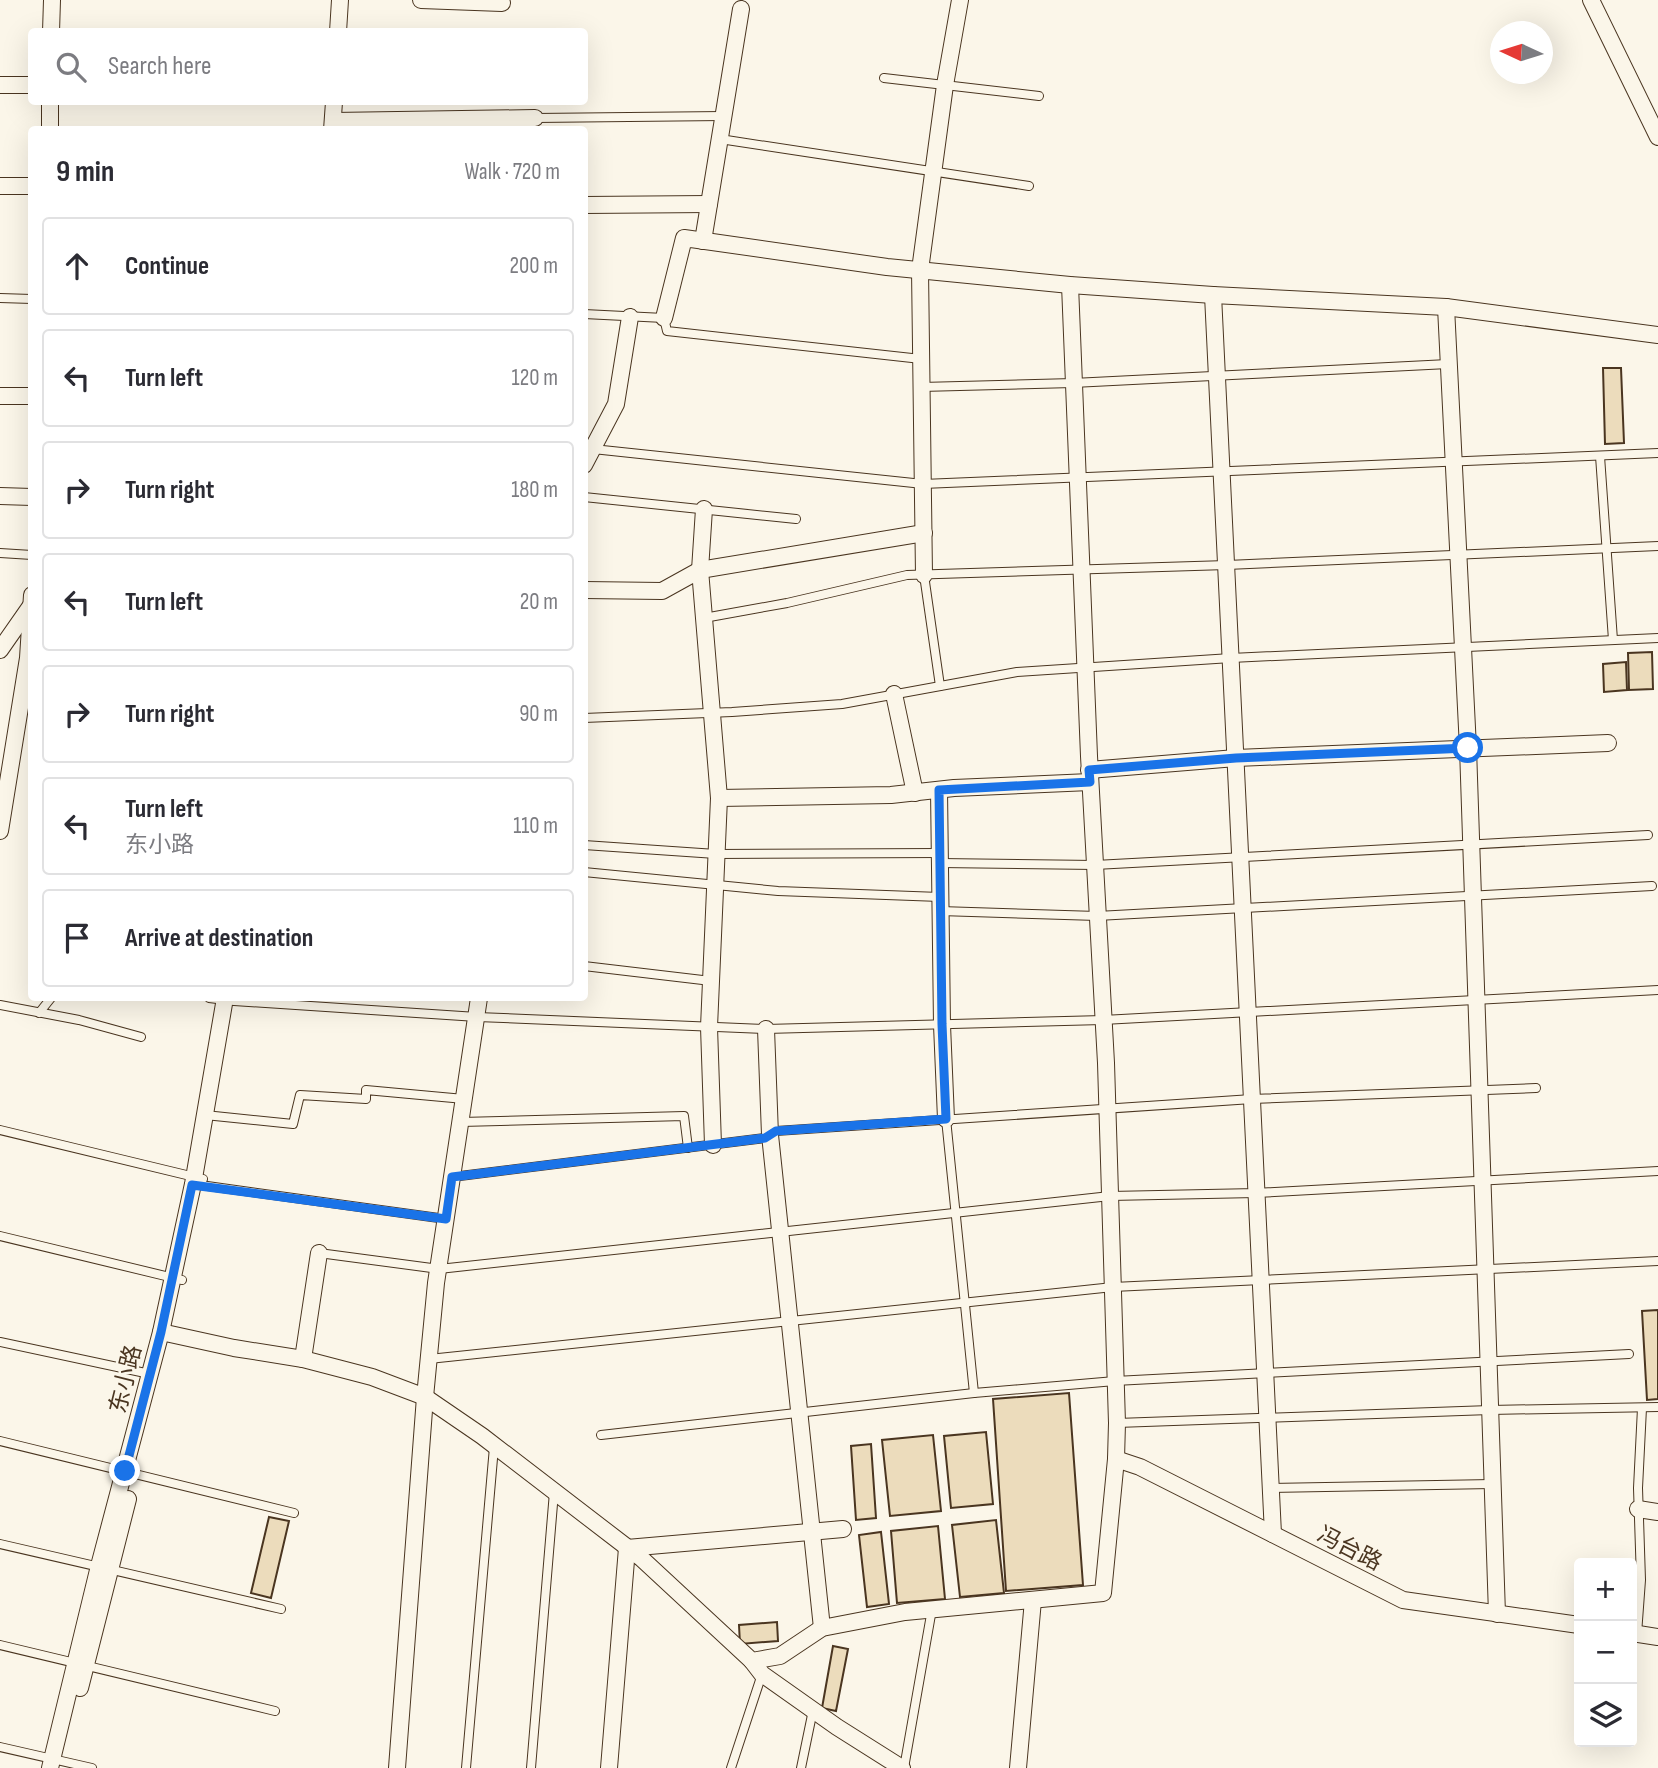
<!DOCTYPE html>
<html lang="en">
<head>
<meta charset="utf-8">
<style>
	:root { --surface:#fff; --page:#f2f2f3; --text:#2b2b33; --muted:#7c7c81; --line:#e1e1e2 }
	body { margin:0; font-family:"Sofia Sans Condensed","Noto Sans SC",sans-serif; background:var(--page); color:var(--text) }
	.controls { position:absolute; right:21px; bottom:21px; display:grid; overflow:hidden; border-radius:7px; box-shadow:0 7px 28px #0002 }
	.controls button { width:63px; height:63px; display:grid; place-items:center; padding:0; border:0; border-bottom:2px solid var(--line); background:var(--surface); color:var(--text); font:35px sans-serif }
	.compass { position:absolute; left:1490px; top:21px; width:63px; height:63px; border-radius:50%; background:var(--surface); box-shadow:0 7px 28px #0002; rotate:274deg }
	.stop { position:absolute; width:21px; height:21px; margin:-16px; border:5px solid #1a73e8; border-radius:50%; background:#fff }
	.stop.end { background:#1a73e8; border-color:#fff; box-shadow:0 2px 7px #0008 }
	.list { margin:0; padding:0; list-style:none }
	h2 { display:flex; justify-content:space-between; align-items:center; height:91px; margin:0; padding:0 28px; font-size:30px }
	h2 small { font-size:23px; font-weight:400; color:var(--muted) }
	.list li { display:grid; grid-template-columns:46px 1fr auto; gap:21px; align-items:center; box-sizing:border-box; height:98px; margin:0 14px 14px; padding:0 14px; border:2px solid var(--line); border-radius:7px }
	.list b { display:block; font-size:26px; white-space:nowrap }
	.list p { margin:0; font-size:23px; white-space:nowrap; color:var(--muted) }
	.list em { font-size:23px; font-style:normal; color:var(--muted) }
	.icon { flex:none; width:38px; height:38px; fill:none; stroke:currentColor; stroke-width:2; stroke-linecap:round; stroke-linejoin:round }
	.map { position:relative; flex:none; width:1658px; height:1768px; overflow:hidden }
	.search { position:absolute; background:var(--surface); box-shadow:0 7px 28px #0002; left:28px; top:28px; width:560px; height:77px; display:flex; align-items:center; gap:18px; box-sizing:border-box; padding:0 24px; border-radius:7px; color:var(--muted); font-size:26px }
	.panel { position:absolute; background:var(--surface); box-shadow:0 7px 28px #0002; left:28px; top:126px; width:560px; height:875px; border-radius:7px }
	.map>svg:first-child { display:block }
	.building { fill:#ecdcbc; stroke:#4a3520; stroke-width:2 }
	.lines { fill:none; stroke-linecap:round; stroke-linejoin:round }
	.service-casing { stroke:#4a3520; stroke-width:10 }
	.minor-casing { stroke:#4a3520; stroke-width:18 }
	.service { stroke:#fbf6e9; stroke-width:8 }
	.minor { stroke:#fbf6e9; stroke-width:16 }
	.route { stroke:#1a73e8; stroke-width:9 }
	.labels { text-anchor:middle; stroke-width:5; stroke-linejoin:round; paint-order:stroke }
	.street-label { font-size:23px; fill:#4a3520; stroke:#fbf6e9 }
</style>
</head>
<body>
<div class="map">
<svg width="1658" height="1768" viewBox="0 0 1658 1768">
	<rect width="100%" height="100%" fill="#fbf6e9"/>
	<!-- building -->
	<g class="building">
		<polygon points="1603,368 1621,368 1624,443 1605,444"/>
		<polygon points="1652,652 1653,689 1629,690 1628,653"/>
		<polygon points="1626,662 1627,690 1604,692 1603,664"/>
		<polygon points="1658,1310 1658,1399 1647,1400 1642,1311"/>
		<polygon points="1069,1393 1083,1585 1006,1591 993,1399"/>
		<polygon points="986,1432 993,1504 951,1508 944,1436"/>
		<polygon points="933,1435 941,1511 890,1516 882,1440"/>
		<polygon points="871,1444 876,1518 856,1520 851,1446"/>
		<polygon points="269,1517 289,1521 271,1598 251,1593"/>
		<polygon points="996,1520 1004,1593 960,1597 952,1525"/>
		<polygon points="938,1526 945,1599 897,1603 891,1531"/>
		<polygon points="881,1532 889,1604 867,1607 859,1535"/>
		<polygon points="777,1622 778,1641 740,1644 739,1625"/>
		<polygon points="833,1646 848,1649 836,1711 822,1708"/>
	</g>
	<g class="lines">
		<!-- service casing -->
		<g class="service-casing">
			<g id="service">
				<polyline points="884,78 1039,96"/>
				<polyline points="535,118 723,116"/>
				<polyline points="720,139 1029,186"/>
				<polyline points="0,298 32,299"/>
				<polyline points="584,314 664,318 667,331 921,359"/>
				<polyline points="921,387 1073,383 1448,364"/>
				<polyline points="593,449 923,484 1658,453"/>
				<polyline points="1600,456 1613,640"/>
				<polyline points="584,497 796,519"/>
				<polyline points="0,553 32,555"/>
				<polyline points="924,575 940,686"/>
				<polyline points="704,618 787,603 907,575 1227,565 1658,546"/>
				<polyline points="584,718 732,712 842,704 1017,672 1231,658 1658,638"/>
				<polyline points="584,845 716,854 940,853"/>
				<polyline points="940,863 1095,865 1648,835"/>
				<polyline points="584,872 778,891 940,897"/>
				<polyline points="940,911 1097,916 1652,886"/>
				<polyline points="584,966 711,981"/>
				<polyline points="209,998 234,1001 477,1017 766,1029 1103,1020 1658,990"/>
				<polyline points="0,1005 79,1020 141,1037"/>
				<polyline points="39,1013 51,998"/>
				<polyline points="205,1115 293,1124 300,1095 366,1099 366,1090 464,1099"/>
				<polyline points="946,1119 974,1393"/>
				<polyline points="461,1122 684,1116 688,1148"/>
				<polyline points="0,1130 203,1179"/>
				<polyline points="452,1177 765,1138 776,1131 1252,1099 1536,1088"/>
				<polyline points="193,1184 446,1219"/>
				<polyline points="0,1236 182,1280"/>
				<polyline points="319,1253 439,1269 1110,1196 1256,1193 1658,1171"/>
				<polyline points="0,1342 150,1374"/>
				<polyline points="429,1359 1113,1287 1658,1261"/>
				<polyline points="1117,1423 1490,1410 1658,1407"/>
				<polyline points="601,1435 974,1393 1115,1381 1629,1354"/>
				<polyline points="0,1441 294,1513"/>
				<polyline points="1270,1488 1492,1484"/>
				<polyline points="0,1544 281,1609"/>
				<polyline points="1637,1634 1641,1580 1638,1488 1642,1408"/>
				<polyline points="0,1645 275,1711"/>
				<polyline points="0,1747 92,1768"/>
				<polyline points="466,1768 494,1447"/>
				<polyline points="531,1768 554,1492"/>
				<polyline points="731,1768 762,1674"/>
				<polyline points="801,1768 813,1710"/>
				<polyline points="904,1768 932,1609"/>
			</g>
		</g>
		<!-- minor casing -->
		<g class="minor-casing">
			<g id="minor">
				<polyline points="421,0 502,3"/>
				<polyline points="1591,0 1658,137"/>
				<polyline points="51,32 52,0"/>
				<polyline points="338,32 340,0"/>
				<polyline points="0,85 32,85"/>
				<polyline points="333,121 535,118"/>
				<polyline points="50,130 50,102"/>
				<polyline points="332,130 334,102"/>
				<polyline points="0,186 32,186"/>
				<polyline points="584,205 709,204"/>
				<polyline points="703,241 741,9"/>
				<polyline points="1213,295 1273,1534"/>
				<polyline points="1446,307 1468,748 1497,1614"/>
				<polyline points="664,318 684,238 887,267 1070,285 1213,295 1446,307 1658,335"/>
				<polyline points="0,396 32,396"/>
				<polyline points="584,465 616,404 630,317"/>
				<polyline points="0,496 32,497"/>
				<polyline points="704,509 700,570 719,798 709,1027 713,1145"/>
				<polyline points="924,575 920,270 945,85 960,0"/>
				<polyline points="584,590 662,591 700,570 924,533"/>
				<polyline points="0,650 30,607"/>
				<polyline points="894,694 915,793"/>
				<polyline points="1089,770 1236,758 1608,743"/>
				<polyline points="939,790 942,1025 946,1119"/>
				<polyline points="719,798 891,795 954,788 1090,782"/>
				<polyline points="0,831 28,658 32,595"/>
				<polyline points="766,1029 770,1135 822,1628"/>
				<polyline points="161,1332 234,1348 303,1359 372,1377 425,1397 482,1436 641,1558 752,1661 780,1656 822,1628 905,1612 1103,1593 1116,1459 1117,1423 1106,1063 1089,756 1070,285"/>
				<polyline points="303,1359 319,1253"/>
				<polyline points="1116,1459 1140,1467 1403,1600 1579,1625"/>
				<polyline points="1638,1509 1658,1512"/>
				<polyline points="1632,1633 1658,1637"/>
				<polyline points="752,1661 762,1674 837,1727 902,1768"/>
				<polyline points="80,1688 128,1499"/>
				<polyline points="50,1768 99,1566 161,1332 193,1184 225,998"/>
				<polyline points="397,1768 425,1397 436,1283 479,998"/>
				<polyline points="609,1768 627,1548 843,1529"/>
				<polyline points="1018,1768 1033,1600"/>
			</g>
		</g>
		<!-- service -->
		<use href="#service" class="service"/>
		<!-- minor -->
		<use href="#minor" class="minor"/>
	</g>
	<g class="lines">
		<!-- route -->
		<polyline class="route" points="125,1471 161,1332 192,1185 446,1219 452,1177 765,1138 776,1131 946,1119 942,1024 939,790 1090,782 1089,770 1236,758 1468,748"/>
	</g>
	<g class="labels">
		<!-- street labels -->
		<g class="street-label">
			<text transform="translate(125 1379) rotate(-76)" y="8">东小路</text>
			<text transform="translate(1350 1548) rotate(27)" y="8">冯台路</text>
		</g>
	</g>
</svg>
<div class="controls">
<button>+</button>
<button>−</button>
<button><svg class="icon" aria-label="layers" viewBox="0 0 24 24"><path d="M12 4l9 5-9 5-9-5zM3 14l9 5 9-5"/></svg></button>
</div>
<svg class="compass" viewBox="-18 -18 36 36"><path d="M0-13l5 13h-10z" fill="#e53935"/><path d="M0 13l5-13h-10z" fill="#7c7c81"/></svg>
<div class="stop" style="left:1468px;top:748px"></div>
<div class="stop end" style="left:125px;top:1471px"></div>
<div class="search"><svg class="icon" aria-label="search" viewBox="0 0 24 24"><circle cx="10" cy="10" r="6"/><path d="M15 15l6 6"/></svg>Search here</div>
<section class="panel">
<h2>9 min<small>Walk · 720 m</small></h2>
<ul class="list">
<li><svg class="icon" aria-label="ahead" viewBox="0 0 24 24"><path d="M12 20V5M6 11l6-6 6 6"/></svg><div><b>Continue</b></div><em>200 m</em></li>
<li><svg class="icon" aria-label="left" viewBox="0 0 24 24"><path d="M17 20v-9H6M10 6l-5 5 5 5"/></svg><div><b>Turn left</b></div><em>120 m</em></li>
<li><svg class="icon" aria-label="right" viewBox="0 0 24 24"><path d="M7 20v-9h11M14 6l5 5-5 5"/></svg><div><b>Turn right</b></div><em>180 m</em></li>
<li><svg class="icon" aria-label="left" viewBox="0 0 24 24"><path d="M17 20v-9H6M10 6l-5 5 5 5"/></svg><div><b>Turn left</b></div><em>20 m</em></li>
<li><svg class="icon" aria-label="right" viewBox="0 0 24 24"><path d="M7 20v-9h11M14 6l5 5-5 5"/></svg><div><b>Turn right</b></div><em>90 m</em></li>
<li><svg class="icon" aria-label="left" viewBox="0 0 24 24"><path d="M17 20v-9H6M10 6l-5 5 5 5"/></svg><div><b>Turn left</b><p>东小路</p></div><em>110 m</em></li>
<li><svg class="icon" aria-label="arrive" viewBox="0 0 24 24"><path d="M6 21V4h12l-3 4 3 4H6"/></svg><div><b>Arrive at destination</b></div></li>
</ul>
</section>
</div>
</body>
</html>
